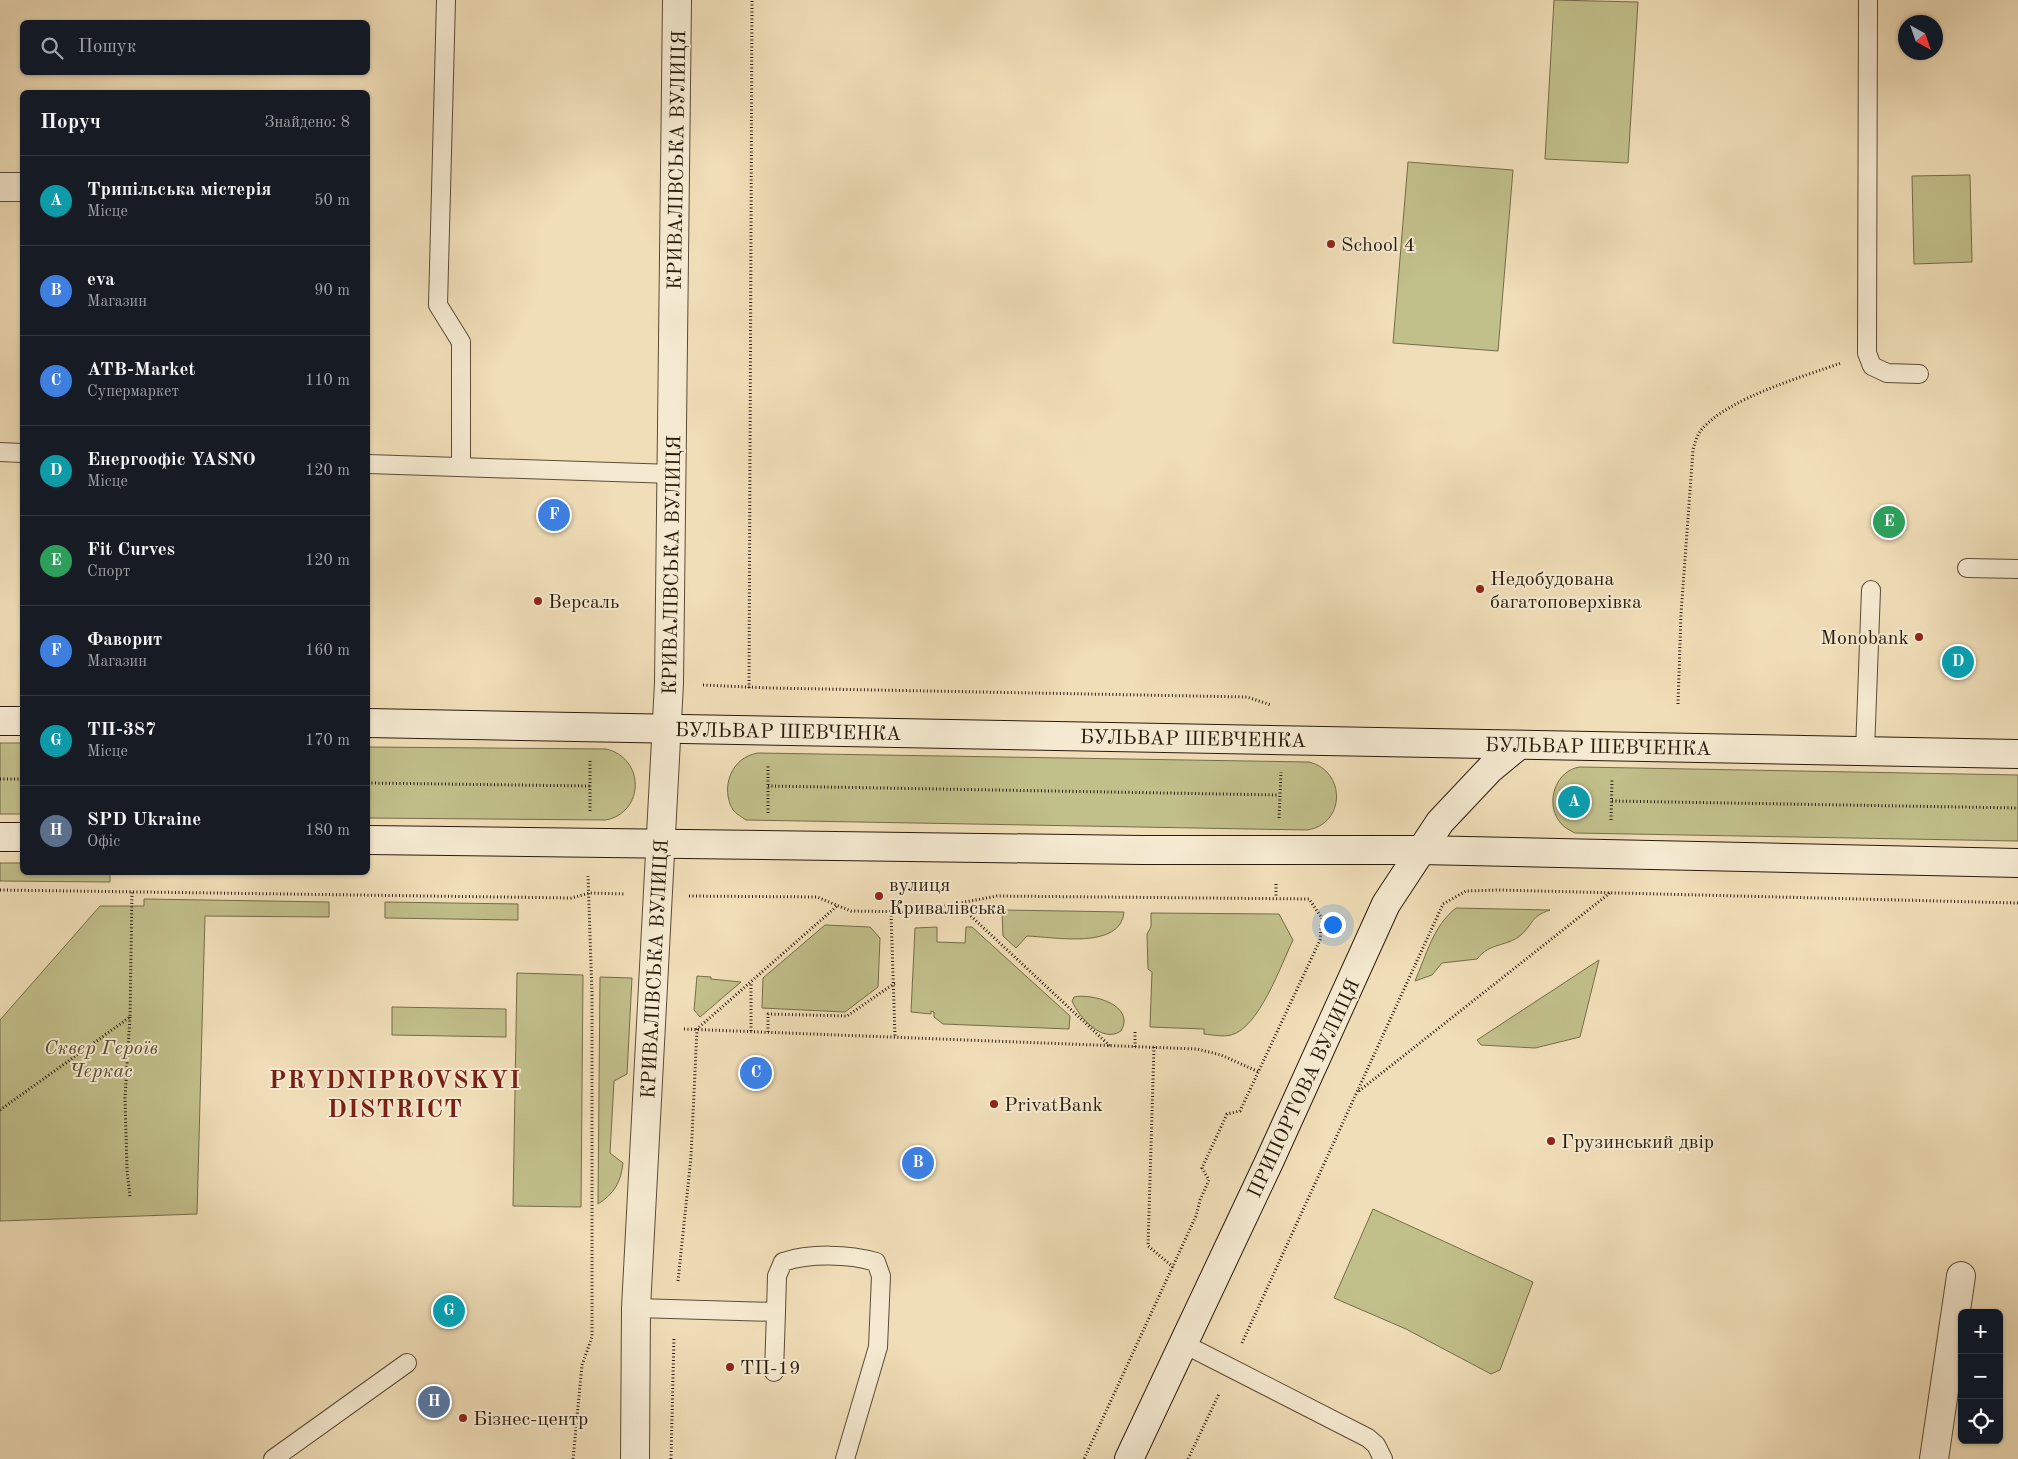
<!DOCTYPE html>
<html lang="uk">
<head>
<meta charset="utf-8">
<style>
	:root { --surface:#171b24; --page:#20242c; --text:#f1f3f6; --muted:#9ea1a6; --line:#363941; --accent:#8c9099 }
	body { margin:0; font-family:"Old Standard TT",serif; background:var(--page); color:var(--text) }
	.controls { position:absolute; right:15px; bottom:15px; display:grid; overflow:hidden; border-radius:8px; box-shadow:0 1px 4px #0004 }
	.controls button { width:45px; height:45px; display:grid; place-items:center; padding:0; border:0; border-bottom:1px solid var(--line); background:var(--surface); color:var(--text); font:25px sans-serif }
	.compass { position:absolute; left:1898px; top:15px; width:45px; height:45px; border-radius:50%; background:var(--surface); box-shadow:0 1px 4px #0004; rotate:140deg }
	.you { position:absolute; left:1332px; top:924px; width:18px; height:18px; margin:-12px; border:4px solid #fff; border-radius:50%; background:#1a73e8; box-shadow:0 0 0 8px #1a73e833 }
	.badge { display:grid; place-items:center; width:32px; height:32px; border-radius:50%; background:var(--accent); color:#fff; font-size:16px; font-weight:700 }
	.pin { position:absolute; translate:-50% -50%; border:2px solid #fff; box-shadow:0 1px 5px #0006 }
	.list { margin:0; padding:0; list-style:none }
	h2 { display:flex; justify-content:space-between; align-items:center; height:65px; margin:0; padding:0 20px; font-size:21px }
	h2 small { font-size:16px; font-weight:400; color:var(--muted) }
	.list li { display:grid; grid-template-columns:32px 1fr auto; gap:15px; align-items:center; box-sizing:border-box; height:90px; padding:0 20px; border-top:1px solid var(--line) }
	.list b { display:block; font-size:19px; white-space:nowrap }
	.list p { margin:0; font-size:16px; white-space:nowrap; color:var(--muted) }
	.list em { font-size:16px; font-style:normal; color:var(--muted) }
	.icon { flex:none; width:28px; height:28px; fill:none; stroke:currentColor; stroke-width:2; stroke-linecap:round; stroke-linejoin:round }
	.map { position:relative; flex:none; width:2018px; height:1459px; overflow:hidden }
	.search { position:absolute; background:var(--surface); box-shadow:0 1px 4px #0004; left:20px; top:20px; width:350px; height:55px; display:flex; align-items:center; gap:12px; box-sizing:border-box; padding:0 18px; border-radius:8px; color:var(--muted); font-size:19px }
	.panel { position:absolute; background:var(--surface); box-shadow:0 1px 4px #0004; left:20px; top:90px; width:350px; height:785px; border-radius:8px }
	.map>svg:first-child { display:block }
	.green { fill:#c1bf8a; stroke:#756c4a }
	.lines { fill:none; stroke-linecap:round; stroke-linejoin:round }
	.lane-casing { stroke:#5b4b36; stroke-width:20 }
	.street-casing { stroke:#5b4b36; stroke-width:30 }
	.secondary-casing { stroke:#291a0b; stroke-width:30 }
	.path { stroke:#291a0b; stroke-width:3; stroke-dasharray:1 2.5; stroke-linecap:butt }
	.lane { stroke:#f5ead1; stroke-width:18 }
	.street { stroke:#f5ead1; stroke-width:28 }
	.secondary { stroke:#f5ead1; stroke-width:28 }
	.poi-dot { fill:#8f2418; stroke:#f5ead1; stroke-width:2 }
	.labels { text-anchor:middle; stroke-width:4; stroke-linejoin:round; paint-order:stroke }
	.street-label { font-size:20px; fill:#291a0b; stroke:#f5ead1 }
	.poi-label { font-size:20px; fill:#291a0b; stroke:#f5ead1; text-anchor:start }
	.park-label { font-size:20px; font-style:italic; fill:#574c31; stroke:#f5ead1 }
	.district-label { font-size:25px; font-weight:bold; letter-spacing:1px; fill:#7a1f14; stroke:#f5ead1 }
</style>
</head>
<body>
<div class="map">
<svg width="2018" height="1459" viewBox="0 0 2018 1459">
	<rect width="100%" height="100%" fill="#f0deb8"/>
	<filter id="stains"><feTurbulence type="fractalNoise" baseFrequency=".004" numOctaves="4"/><feColorMatrix values="0 0 0 0 .2 0 0 0 0 .09 0 0 0 0 .02 0 0 0 .5 -.17"/></filter>
	<radialGradient id="worn" r=".72"><stop offset=".6" stop-color="#630" stop-opacity="0"/><stop offset="1" stop-color="#630" stop-opacity=".3"/></radialGradient>
	<!-- green -->
	<g class="green">
		<polygon points="1554,0 1638,2 1628,163 1545,159"/>
		<polygon points="1408,162 1513,170 1498,351 1393,343"/>
		<polygon points="1970,175 1972,262 1914,264 1912,176"/>
		<rect x="0" y="743" width="22" height="71"/>
		<path d="M 368,747 L 606,749 C 645,758 645,812 606,820 L 368,818 Z"/>
		<path d="M 758,753 L 1309,762 C 1346,771 1346,824 1307,830 L 746,820 C 742,817 736,814 733,810 C 720,788 731,757 758,753 Z"/>
		<path d="M 1580,767 L 2018,775 L 2018,841 L 1575,833 C 1569,830 1563,827 1559,821 C 1545,802 1556,770 1580,767 Z"/>
		<polygon points="0,863 22,863 22,872 110,873 110,882 0,881"/>
		<polygon points="144,899 329,902 329,917 205,916 197,1214 0,1221 0,1020 100,906 144,906"/>
		<polygon points="385,902 518,904 518,920 385,918"/>
		<path d="M 1456,908 L 1550,910 C 1530,917 1534,923 1521,935 C 1507,947 1490,942 1477,959 L 1442,963 L 1432,975 L 1415,981 C 1426,956 1433,926 1456,908 Z"/>
		<path d="M 1002,910 L 1124,912 C 1121,950 1054,937 1027,936 L 1016,948 L 1003,936 Z"/>
		<path d="M 1151,913 L 1279,914 L 1293,940 C 1281,965 1259,1028 1231,1035 C 1223,1037 1213,1035 1204,1034 L 1204,1029 L 1150,1027 L 1152,972 L 1148,969 L 1147,934 L 1151,927 Z"/>
		<polygon points="825,925 870,927 880,938 878,987 845,1012 762,1008 763,978"/>
		<polygon points="937,927 937,942 965,943 966,927 972,927 1070,1016 1069,1029 943,1024 934,1017 934,1012 931,1011 931,1014 911,1012 915,928"/>
		<polygon points="1599,960 1580,1037 1535,1048 1481,1045 1477,1040"/>
		<polygon points="517,973 583,975 581,1207 513,1206"/>
		<polygon points="697,976 711,977 711,979 741,982 700,1017 694,1010"/>
		<path d="M 600,977 L 632,978 L 627,1074 L 614,1081 L 610,1153 L 623,1163 C 621,1182 614,1194 598,1204 Z"/>
		<path d="M 1074,997 C 1092,993 1136,1005 1121,1031 C 1102,1044 1079,1017 1072,1001 Z"/>
		<polygon points="392,1007 506,1009 506,1037 392,1035"/>
		<polygon points="1373,1209 1533,1282 1500,1370 1491,1374 1406,1329 1334,1298"/>
	</g>
	<g class="lines">
		<!-- lane casing -->
		<g class="lane-casing">
			<g id="lane">
				<polyline points="446,0 438,305 461,342 461,467"/>
				<polyline points="1868,0 1867,353 1872,366 1887,373 1919,374"/>
				<polyline points="0,452 22,453"/>
				<polyline points="368,464 673,474"/>
				<polyline points="1967,568 2018,569"/>
				<polyline points="1865,751 1871,590"/>
				<path d="M 636,1308 L 776,1312 L 777,1276 L 783,1262 C 810,1253 849,1254 876,1262 L 881,1276 L 878,1347 L 845,1459"/>
				<polyline points="1184,1344 1368,1438 1376,1445 1383,1459"/>
				<polyline points="774,1372 776,1312"/>
				<polyline points="273,1459 407,1363"/>
			</g>
		</g>
		<!-- street casing -->
		<g class="street-casing">
			<g id="street">
				<polyline points="0,187 22,187"/>
				<polyline points="635,1459 636,1308 669,683 677,0"/>
				<polyline points="1934,1459 1961,1276"/>
			</g>
		</g>
		<!-- secondary casing -->
		<g class="secondary-casing">
			<g id="secondary">
				<polyline points="0,721 22,721"/>
				<polyline points="368,723 2018,754"/>
				<polyline points="0,837 22,837"/>
				<polyline points="368,840 1142,850 1420,850 2018,863"/>
				<polyline points="1129,1459 1269,1162 1386,904 1440,822 1490,769 1519,745"/>
			</g>
		</g>
		<!-- path -->
		<g class="path">
			<polyline points="703,685 770,688 1247,697 1271,705"/>
			<polyline points="749,688 752,0"/>
			<path d="M 1678,704 L 1681,614 L 1693,450 C 1695,442 1697,435 1702,429 C 1729,398 1802,377 1841,363"/>
			<polyline points="0,779 22,779"/>
			<polyline points="368,783 590,786"/>
			<polyline points="768,786 1279,795"/>
			<polyline points="1612,801 2018,808"/>
			<polyline points="590,811 590,759"/>
			<polyline points="768,813 768,764"/>
			<polyline points="1279,818 1281,772"/>
			<polyline points="1611,820 1612,779"/>
			<polyline points="1276,884 1276,898"/>
			<polyline points="0,890 571,898 590,893 625,894"/>
			<polyline points="689,896 817,897 851,911 912,912 997,896 1309,899 1322,918 1320,940 1240,1111 1227,1114 1202,1168 1209,1180 1200,1200 1196,1216 1084,1459"/>
			<polyline points="958,904 1110,1046"/>
			<polyline points="891,912 895,1037"/>
			<polyline points="130,1017 125,1098 127,1170 130,1197"/>
			<polyline points="684,1029 1197,1049 1221,1055 1259,1072"/>
			<polyline points="751,1031 751,982"/>
			<polyline points="768,1032 768,1014 847,1016 895,983"/>
			<polyline points="1135,1047 1135,1031"/>
			<polyline points="1154,1047 1148,1246 1173,1267"/>
			<polyline points="1359,1091 1611,892"/>
			<polyline points="0,1110 130,1017 132,892"/>
			<polyline points="678,1281 691,1157 697,1029 837,906"/>
			<polyline points="1242,1343 1443,904 1466,891 1499,890 2018,903"/>
			<polyline points="573,1459 582,1365 592,1337 592,995 588,876"/>
			<polyline points="671,1459 674,1337"/>
			<polyline points="1188,1459 1219,1394"/>
		</g>
		<!-- lane -->
		<use href="#lane" class="lane"/>
		<!-- street -->
		<use href="#street" class="street"/>
		<!-- secondary -->
		<use href="#secondary" class="secondary"/>
	</g>
	<!-- markers -->
	<g class="poi-dot">
		<circle cx="1331" cy="244" r="5"/>
		<circle cx="1480" cy="589" r="5"/>
		<circle cx="538" cy="601" r="5"/>
		<circle cx="1919" cy="637" r="5"/>
		<circle cx="879" cy="896" r="5"/>
		<circle cx="994" cy="1104" r="5"/>
		<circle cx="1551" cy="1141" r="5"/>
		<circle cx="730" cy="1367" r="5"/>
		<circle cx="463" cy="1418" r="5"/>
	</g>
	<g class="labels">
		<!-- street labels -->
		<g class="street-label">
			<text transform="translate(676 160) rotate(-89)" y="7">КРИВАЛІВСЬКА ВУЛИЦЯ</text>
			<text transform="translate(671 565) rotate(-89)" y="7">КРИВАЛІВСЬКА ВУЛИЦЯ</text>
			<text transform="translate(788 731) rotate(1)" y="7">БУЛЬВАР ШЕВЧЕНКА</text>
			<text transform="translate(1193 738) rotate(1)" y="7">БУЛЬВАР ШЕВЧЕНКА</text>
			<text transform="translate(1598 746) rotate(1)" y="7">БУЛЬВАР ШЕВЧЕНКА</text>
			<text transform="translate(654 969) rotate(-87)" y="7">КРИВАЛІВСЬКА ВУЛИЦЯ</text>
			<text transform="translate(1303 1088) rotate(-65)" y="7">ПРИПОРТОВА ВУЛИЦЯ</text>
		</g>
		<!-- poi labels -->
		<g class="poi-label">
			<text x="1341" y="251">School 4</text>
			<text x="1490" y="585">Недобудована<tspan x="1490" dy="23">багатоповерхівка</tspan></text>
			<text x="548" y="608">Версаль</text>
			<text x="1909" y="644" text-anchor="end">Monobank</text>
			<text x="889" y="891">вулиця<tspan x="889" dy="23">Кривалівська</tspan></text>
			<text x="1004" y="1111">PrivatBank</text>
			<text x="1561" y="1148">Грузинський двір</text>
			<text x="740" y="1374">ТП-19</text>
			<text x="473" y="1425">Бізнес-центр</text>
		</g>
		<!-- park labels -->
		<g class="park-label">
			<text x="101" y="1054">Сквер Героїв<tspan x="101" dy="23">Черкас</tspan></text>
		</g>
		<!-- district labels -->
		<g class="district-label">
			<text x="395" y="1088">PRYDNIPROVSKYI<tspan x="395" dy="29">DISTRICT</tspan></text>
		</g>
	</g>
	<rect width="100%" height="100%" filter="url(#stains)"/>
	<rect width="100%" height="100%" fill="url(#worn)"/>
</svg>
<div class="controls">
<button>+</button>
<button>−</button>
<button><svg class="icon" aria-label="locate" viewBox="0 0 24 24"><circle cx="12" cy="12" r="6"/><path d="M12 2v4M12 18v4M2 12h4M18 12h4"/></svg></button>
</div>
<svg class="compass" viewBox="-18 -18 36 36"><path d="M0-13l5 13h-10z" fill="#e53935"/><path d="M0 13l5-13h-10z" fill="#9ea1a6"/></svg>
<div class="you"></div>
<div class="pin badge" style="left:1574px;top:802px;background:#0f9aa8">A</div>
<div class="pin badge" style="left:918px;top:1163px;background:#3f7fe0">B</div>
<div class="pin badge" style="left:756px;top:1073px;background:#3f7fe0">C</div>
<div class="pin badge" style="left:1958px;top:662px;background:#0f9aa8">D</div>
<div class="pin badge" style="left:1889px;top:522px;background:#2e9e5b">E</div>
<div class="pin badge" style="left:554px;top:515px;background:#3f7fe0">F</div>
<div class="pin badge" style="left:449px;top:1311px;background:#0f9aa8">G</div>
<div class="pin badge" style="left:434px;top:1402px;background:#5c6f8a">H</div>
<div class="search"><svg class="icon" aria-label="search" viewBox="0 0 24 24"><circle cx="10" cy="10" r="6"/><path d="M15 15l6 6"/></svg>Пошук</div>
<section class="panel">
<h2>Поруч<small>Знайдено: 8</small></h2>
<ul class="list">
<li><span class="badge" style="background:#0f9aa8">A</span><div><b>Трипільська містерія</b><p>Місце</p></div><em>50 m</em></li>
<li><span class="badge" style="background:#3f7fe0">B</span><div><b>eva</b><p>Магазин</p></div><em>90 m</em></li>
<li><span class="badge" style="background:#3f7fe0">C</span><div><b>ATB-Market</b><p>Супермаркет</p></div><em>110 m</em></li>
<li><span class="badge" style="background:#0f9aa8">D</span><div><b>Енергоофіс YASNO</b><p>Місце</p></div><em>120 m</em></li>
<li><span class="badge" style="background:#2e9e5b">E</span><div><b>Fit Curves</b><p>Спорт</p></div><em>120 m</em></li>
<li><span class="badge" style="background:#3f7fe0">F</span><div><b>Фаворит</b><p>Магазин</p></div><em>160 m</em></li>
<li><span class="badge" style="background:#0f9aa8">G</span><div><b>ТП-387</b><p>Місце</p></div><em>170 m</em></li>
<li><span class="badge" style="background:#5c6f8a">H</span><div><b>SPD Ukraine</b><p>Офіс</p></div><em>180 m</em></li>
</ul>
</section>
</div>
</body>
</html>
